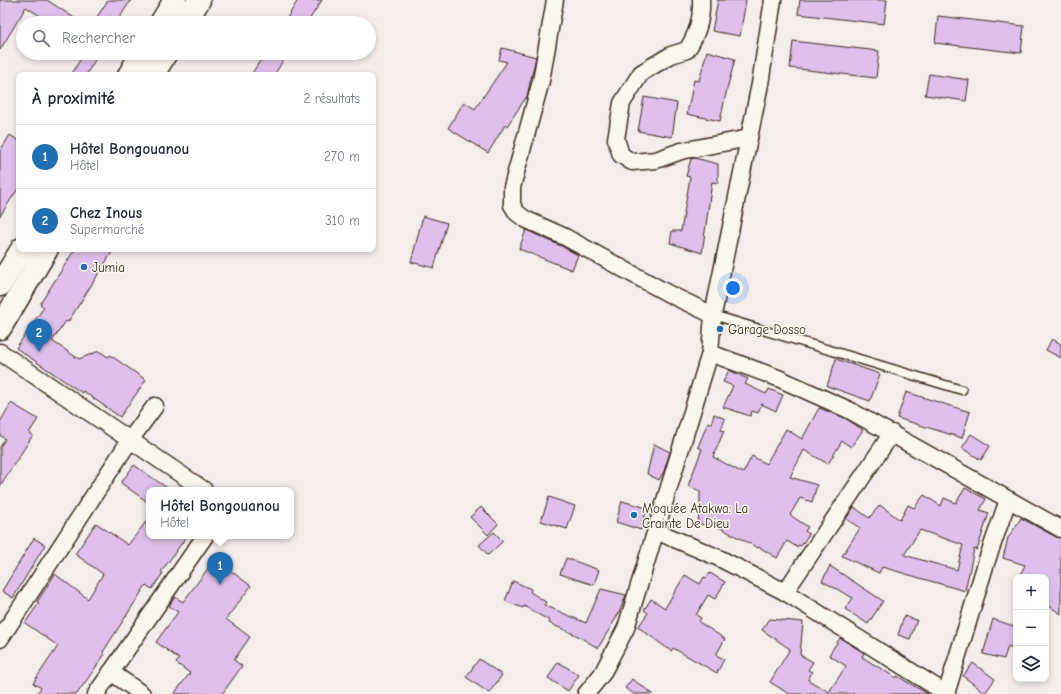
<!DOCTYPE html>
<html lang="fr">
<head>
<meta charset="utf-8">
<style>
	:root { --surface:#fff; --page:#f2f2f3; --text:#1f2937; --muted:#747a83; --line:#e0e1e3; --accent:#1f6fb2 }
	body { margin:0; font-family:"Comic Neue",sans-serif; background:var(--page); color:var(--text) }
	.controls { position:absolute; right:12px; bottom:12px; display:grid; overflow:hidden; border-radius:8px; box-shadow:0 2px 6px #0003 }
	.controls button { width:36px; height:36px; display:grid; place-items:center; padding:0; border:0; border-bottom:1px solid var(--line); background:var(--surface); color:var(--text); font:20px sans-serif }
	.you { position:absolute; left:733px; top:288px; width:14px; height:14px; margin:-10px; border:3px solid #fff; border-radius:50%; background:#1a73e8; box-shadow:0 0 0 6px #1a73e833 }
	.badge { display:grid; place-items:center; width:26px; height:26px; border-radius:50%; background:var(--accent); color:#fff; font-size:13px; font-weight:700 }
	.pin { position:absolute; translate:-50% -33px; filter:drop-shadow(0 1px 2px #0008) }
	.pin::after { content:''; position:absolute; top:21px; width:14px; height:12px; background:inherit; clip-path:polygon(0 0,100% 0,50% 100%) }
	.popup { position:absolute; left:146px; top:487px; width:148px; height:52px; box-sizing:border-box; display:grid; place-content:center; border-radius:8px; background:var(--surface); filter:drop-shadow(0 1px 3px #0005); font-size:13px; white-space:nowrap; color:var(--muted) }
	.popup b { font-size:15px; color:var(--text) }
	.popup::after { content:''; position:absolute; left:50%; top:100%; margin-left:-8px; border:8px solid transparent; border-top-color:var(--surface) }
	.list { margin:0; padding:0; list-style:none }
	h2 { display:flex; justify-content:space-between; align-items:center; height:52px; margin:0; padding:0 16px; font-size:17px }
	h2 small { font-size:13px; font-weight:400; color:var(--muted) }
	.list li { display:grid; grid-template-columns:26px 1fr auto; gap:12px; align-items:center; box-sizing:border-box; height:64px; padding:0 16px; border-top:1px solid var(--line) }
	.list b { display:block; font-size:15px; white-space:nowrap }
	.list p { margin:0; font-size:13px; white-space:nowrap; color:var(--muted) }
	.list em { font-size:13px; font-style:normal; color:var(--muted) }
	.icon { flex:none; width:22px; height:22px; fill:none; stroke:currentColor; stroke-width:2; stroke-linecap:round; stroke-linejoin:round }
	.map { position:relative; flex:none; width:1061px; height:694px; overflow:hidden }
	.search { position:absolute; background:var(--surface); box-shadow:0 2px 6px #0003; left:16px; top:16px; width:360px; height:44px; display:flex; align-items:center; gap:10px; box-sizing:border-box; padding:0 14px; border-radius:22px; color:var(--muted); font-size:15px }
	.panel { position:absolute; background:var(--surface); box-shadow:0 2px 6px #0003; left:16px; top:72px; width:360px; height:180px; border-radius:8px }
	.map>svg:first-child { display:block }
	.building { fill:#dfbfec; stroke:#3b2a1e; fill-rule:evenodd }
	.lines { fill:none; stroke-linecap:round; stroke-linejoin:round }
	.service-casing { stroke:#3b2a1e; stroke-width:11 }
	.minor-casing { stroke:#3b2a1e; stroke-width:19 }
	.secondary-casing { stroke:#3b2a1e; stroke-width:25 }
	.service { stroke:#fbf7ec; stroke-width:8 }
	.minor { stroke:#fbf7ec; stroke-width:16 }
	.secondary { stroke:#fbf7ec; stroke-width:22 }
	.poi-dot { fill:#1f6fb2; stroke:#fbf7ec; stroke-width:1.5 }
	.labels { text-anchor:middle; stroke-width:3; stroke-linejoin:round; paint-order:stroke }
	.poi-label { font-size:13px; fill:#3b2a1e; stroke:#fbf7ec; text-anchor:start }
</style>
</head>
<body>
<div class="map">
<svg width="1061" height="694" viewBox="0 0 1061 694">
	<rect width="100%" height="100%" fill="#f5ecec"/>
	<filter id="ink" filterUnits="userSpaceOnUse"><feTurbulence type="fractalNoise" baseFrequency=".025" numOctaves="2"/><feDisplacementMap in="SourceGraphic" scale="8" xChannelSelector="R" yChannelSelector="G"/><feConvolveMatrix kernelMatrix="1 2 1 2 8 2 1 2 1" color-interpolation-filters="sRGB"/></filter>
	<g filter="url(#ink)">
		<!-- building -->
		<g class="building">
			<polygon points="0,0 47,0 82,23 51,23 26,7 0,50"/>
			<polygon points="108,0 131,0 116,23 93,23"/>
			<polygon points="298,0 322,0 307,23 284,23"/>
			<polygon points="718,0 746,0 740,36 712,31"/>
			<polygon points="800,0 887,0 884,24 798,14"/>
			<polygon points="938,16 1024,26 1021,53 935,43"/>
			<polygon points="793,41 879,51 876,78 790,68"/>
			<polygon points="502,48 536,57 527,96 507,126 505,125 488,153 448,128 464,102 475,109 507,62 499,60"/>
			<polygon points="707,51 735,59 727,89 720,121 687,114 694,80 699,81"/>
			<polygon points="84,53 99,53 86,75 71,75"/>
			<polygon points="265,53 288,53 274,75 251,75"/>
			<polygon points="929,74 969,80 966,101 925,95"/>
			<polygon points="644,97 677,103 672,137 638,131"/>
			<polygon points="10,135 19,141 19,187 0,216 0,151"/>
			<polygon points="695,158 718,164 718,183 712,182 702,253 670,243 672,231 681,231 690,177 686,176 691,159"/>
			<polygon points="423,216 447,223 434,268 411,262"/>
			<polygon points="526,230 561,246 578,255 572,270 519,249"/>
			<polygon points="75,249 114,249 68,322 66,321 52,341 79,359 99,351 108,357 110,355 146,380 120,417 83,391 82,393 16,348 44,307 40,304"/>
			<polygon points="1052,339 1061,344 1061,358 1046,350"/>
			<polygon points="836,359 880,374 870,401 827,386"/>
			<polygon points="729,370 748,379 745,384 766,394 769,389 783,395 776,411 761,404 758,413 752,411 750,416 723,407 733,386 723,382"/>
			<polygon points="906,392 970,412 962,438 897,418"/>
			<polygon points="11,403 38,419 29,433 33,435 0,486 0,447 5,439 0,435 0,422"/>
			<polygon points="819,408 845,418 863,430 851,447 842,441 828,464 804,450 790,477 817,485 812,502 800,498 790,515 808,527 805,531 809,534 801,546 799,545 797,547 787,541 777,558 759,547 758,548 711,523 710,526 697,523 700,513 700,491 688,486 702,449 698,447 708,422 711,424 714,414 725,419 721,430 724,431 713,457 743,473 752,456 766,464 786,429 802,439"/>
			<polygon points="971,434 990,446 981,460 962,448"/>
			<polygon points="654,444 670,452 664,471 659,480 647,474"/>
			<polygon points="134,465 170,490 149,490 149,503 121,483"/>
			<path d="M 965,488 L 986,499 L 980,510 L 989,513 L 977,550 L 974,549 L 965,591 L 882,567 L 879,573 L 842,556 L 860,528 L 846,519 L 854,507 L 869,518 L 880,505 L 900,520 L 908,505 L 914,508 L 924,495 L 941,506 L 944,498 L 956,503 ZM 920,530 L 963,545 L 957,570 L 904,555 Z"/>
			<polygon points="549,497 575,506 567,529 541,521"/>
			<polygon points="622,501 647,508 641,530 616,522"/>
			<polygon points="481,507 498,524 488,535 470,517"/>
			<polygon points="149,518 149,536 187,536 161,572 163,573 152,589 146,585 103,652 105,654 77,694 36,694 41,688 33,683 58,646 25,623 39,603 37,602 55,574 88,599 103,574 75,554 96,523 128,545"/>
			<polygon points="1021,518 1056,537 1061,538 1061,614 1046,604 1046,577 1019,577 1025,565 1003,558 1008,538"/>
			<polygon points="494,532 503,541 488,555 479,545"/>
			<polygon points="34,538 45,545 13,598 2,591"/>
			<polygon points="566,558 599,570 594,585 560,574"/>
			<polygon points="215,559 251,586 226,619 250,637 234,660 242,666 222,694 174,694 190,673 176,663 179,659 156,642 178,612 169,606 175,597 183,602"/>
			<polygon points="830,566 883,601 868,624 845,609 853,598 822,581"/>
			<polygon points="710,573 725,582 715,599 708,595 696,615 701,618 699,622 725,639 716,655 724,659 717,673 673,648 671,651 638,627 648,613 644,610 651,599 665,608 685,575 700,584 704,577 706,578"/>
			<polygon points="513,581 531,589 530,592 546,602 544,605 586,623 601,589 626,595 619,613 598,648 578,636 549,623 550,621 524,606 523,608 505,601"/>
			<polygon points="904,616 917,620 910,639 898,635"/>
			<polygon points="770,619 803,622 800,655 813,662 808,670 812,672 808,680 829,692 846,666 829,655 840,638 864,653 862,657 896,678 897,676 928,694 789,694 770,682 790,649 762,630"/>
			<polygon points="993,619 1016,627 1016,650 1008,646 1004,659 983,654"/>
			<polygon points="479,659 502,675 489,693 466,677"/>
			<polygon points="558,662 579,675 568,691 548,678"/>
			<polygon points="973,663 995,679 985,693 963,676"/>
			<polygon points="632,679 653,694 634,694 625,688"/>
		</g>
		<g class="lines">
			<!-- service casing -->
			<g class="service-casing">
				<polyline id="service" points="713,315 962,390"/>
			</g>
			<!-- minor casing -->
			<g class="minor-casing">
				<g id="minor">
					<polyline points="555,0 541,81 512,187 512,205 517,213 525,219 565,237 669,294 713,315"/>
					<path d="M 701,0 C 702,20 697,34 687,50 L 671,55 L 641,73 L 622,103 L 616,139 L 621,155 L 632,162 L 656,160 L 681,151 L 749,138"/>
					<polyline points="0,352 204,490"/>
					<polyline points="710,353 778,378 849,410 1061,529"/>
					<polyline points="656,531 719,558 785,592 947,694"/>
					<polyline points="785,592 892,433"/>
					<polyline points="0,639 130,440 155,406"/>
					<polyline points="111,672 142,694"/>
					<polyline points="96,694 205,536"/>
					<polyline points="586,694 602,674 626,628 710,353 713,315 760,84 773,0"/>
					<polyline points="946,694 987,560 1008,500"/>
				</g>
			</g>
			<!-- secondary casing -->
			<g class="secondary-casing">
				<g id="secondary">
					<polyline points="161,23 175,0"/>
					<polyline points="185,23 199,0"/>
					<polyline points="129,75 142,53"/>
					<polyline points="153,75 166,53"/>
					<polyline points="0,285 22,249"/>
					<polyline points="0,328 47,249"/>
				</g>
			</g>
			<!-- service -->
			<use href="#service" class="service"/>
			<!-- minor -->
			<use href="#minor" class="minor"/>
			<!-- secondary -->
			<use href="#secondary" class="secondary"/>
		</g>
	</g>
	<!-- markers -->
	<g class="poi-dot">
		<circle cx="84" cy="267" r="4"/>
		<circle cx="720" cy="329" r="4"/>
		<circle cx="634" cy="515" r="4"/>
	</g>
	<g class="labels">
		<!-- poi labels -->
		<g class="poi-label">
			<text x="92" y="272">Jumia</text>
			<text x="728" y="334">Garage Dosso</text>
			<text x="642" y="513">Moquée Atakwa: La<tspan x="642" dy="15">Crainte De Dieu</tspan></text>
		</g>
	</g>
</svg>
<div class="controls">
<button>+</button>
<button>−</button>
<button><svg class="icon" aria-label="layers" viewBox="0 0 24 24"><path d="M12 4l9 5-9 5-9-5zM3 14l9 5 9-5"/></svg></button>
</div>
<div class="you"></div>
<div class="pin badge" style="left:220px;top:585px">1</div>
<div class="popup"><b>Hôtel Bongouanou</b>Hôtel</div>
<div class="pin badge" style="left:39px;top:352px">2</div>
<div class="search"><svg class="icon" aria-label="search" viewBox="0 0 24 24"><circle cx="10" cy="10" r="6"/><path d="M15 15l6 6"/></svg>Rechercher</div>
<section class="panel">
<h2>À proximité<small>2 résultats</small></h2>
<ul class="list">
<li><span class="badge">1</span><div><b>Hôtel Bongouanou</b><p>Hôtel</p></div><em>270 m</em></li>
<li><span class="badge">2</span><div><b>Chez Inous</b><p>Supermarché</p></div><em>310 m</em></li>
</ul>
</section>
</div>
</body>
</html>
